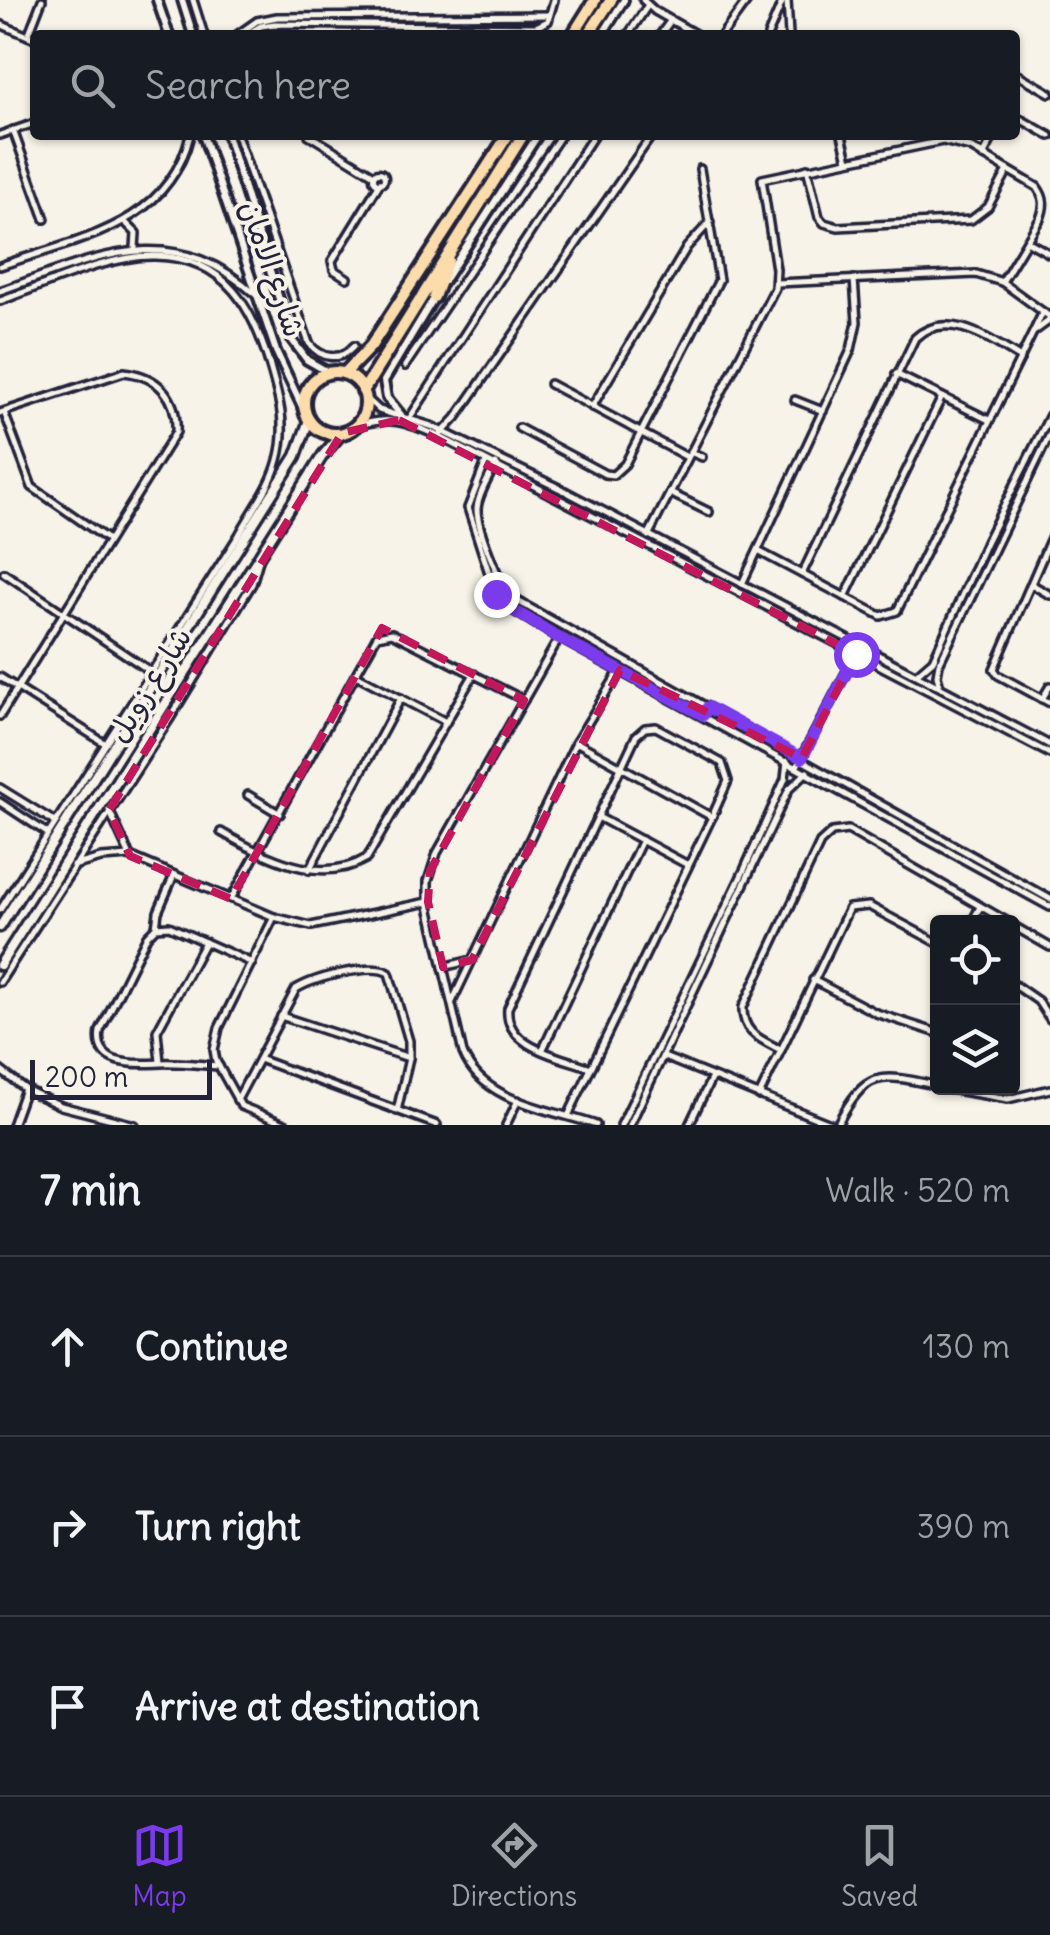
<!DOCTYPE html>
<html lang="en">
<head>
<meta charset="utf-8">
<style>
	:root { --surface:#171b24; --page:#242831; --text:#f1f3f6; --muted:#9ea1a6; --line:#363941; --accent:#7c3aed }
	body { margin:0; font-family:Delius,"Playpen Sans Arabic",sans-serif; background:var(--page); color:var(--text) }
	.controls { position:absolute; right:30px; bottom:30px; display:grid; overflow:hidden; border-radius:10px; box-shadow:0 2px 8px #0004 }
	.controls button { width:90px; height:90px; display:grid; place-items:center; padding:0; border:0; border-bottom:2px solid var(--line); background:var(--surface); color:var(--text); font:50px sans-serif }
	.scale { position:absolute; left:30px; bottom:25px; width:182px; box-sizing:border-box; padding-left:10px; border:5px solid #22223b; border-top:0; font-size:28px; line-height:35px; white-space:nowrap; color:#22223b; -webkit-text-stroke:8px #f7f3e8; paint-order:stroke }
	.stop { position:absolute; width:30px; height:30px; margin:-22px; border:8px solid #7c3aed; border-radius:50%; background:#fff }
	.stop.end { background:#7c3aed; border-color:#fff; box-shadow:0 2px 10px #0008 }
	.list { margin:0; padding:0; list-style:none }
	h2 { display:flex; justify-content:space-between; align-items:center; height:130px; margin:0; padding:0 40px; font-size:42px }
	h2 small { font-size:32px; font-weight:400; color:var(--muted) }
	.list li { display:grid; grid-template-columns:65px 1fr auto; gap:30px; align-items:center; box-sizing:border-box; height:180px; padding:0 40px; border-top:2px solid var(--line) }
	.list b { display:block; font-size:38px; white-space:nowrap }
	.list em { font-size:32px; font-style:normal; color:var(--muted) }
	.icon { flex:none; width:55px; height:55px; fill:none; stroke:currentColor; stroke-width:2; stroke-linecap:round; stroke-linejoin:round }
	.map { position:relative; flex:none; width:1050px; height:1125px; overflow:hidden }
	.search { position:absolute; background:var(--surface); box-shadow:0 2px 8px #0004; left:30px; right:30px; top:30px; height:110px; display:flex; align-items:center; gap:25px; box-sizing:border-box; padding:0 35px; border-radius:10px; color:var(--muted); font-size:38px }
	.sheet { height:670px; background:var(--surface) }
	nav { display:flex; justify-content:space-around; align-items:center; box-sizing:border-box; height:140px; border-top:2px solid var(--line); background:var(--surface); font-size:28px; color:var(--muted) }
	nav a { display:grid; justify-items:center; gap:5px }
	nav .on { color:var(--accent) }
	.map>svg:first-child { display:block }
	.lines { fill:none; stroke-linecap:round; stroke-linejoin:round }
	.minor-casing { stroke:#22223b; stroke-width:12 }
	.tertiary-casing { stroke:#22223b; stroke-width:14 }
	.secondary-casing { stroke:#22223b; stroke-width:15 }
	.motorway-casing { stroke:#22223b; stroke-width:18 }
	.minor { stroke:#f7f3e8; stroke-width:5 }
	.tertiary { stroke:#f7f3e8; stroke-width:6 }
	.secondary { stroke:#f7f3e8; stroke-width:8 }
	.motorway { stroke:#fddcac; stroke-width:10 }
	.route { stroke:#7c3aed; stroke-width:12 }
	.marked { fill:none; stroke:#c2185b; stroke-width:8; stroke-dasharray:20 12; stroke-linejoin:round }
	.labels { text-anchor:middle; stroke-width:8; stroke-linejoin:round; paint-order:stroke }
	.street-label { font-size:30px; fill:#22223b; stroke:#f7f3e8 }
</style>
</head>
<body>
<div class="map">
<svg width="1050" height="1125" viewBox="0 0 1050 1125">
	<rect width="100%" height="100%" fill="#f7f3e8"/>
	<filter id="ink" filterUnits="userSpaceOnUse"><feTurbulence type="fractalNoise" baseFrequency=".01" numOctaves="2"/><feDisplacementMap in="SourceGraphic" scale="20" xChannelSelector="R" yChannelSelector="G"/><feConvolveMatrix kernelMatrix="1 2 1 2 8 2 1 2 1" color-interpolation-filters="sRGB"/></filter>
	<g filter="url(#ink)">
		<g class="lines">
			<!-- minor casing -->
			<g class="minor-casing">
				<g id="minor">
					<polyline points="193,0 204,35"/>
					<polyline points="643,0 655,11 697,35"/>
					<polyline points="787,0 789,35"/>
					<polyline points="0,24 35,39"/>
					<polyline points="237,35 257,21 277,17 549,15"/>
					<polyline points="246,35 261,26 275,24 536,27 548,21 554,0"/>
					<polyline points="628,35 648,5"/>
					<polyline points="660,35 671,20"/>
					<polyline points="722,35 748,0"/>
					<polyline points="768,35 783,0"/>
					<polyline points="28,36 42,0"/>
					<polyline points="1015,73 1050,93"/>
					<polyline points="1015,116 1050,136"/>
					<polyline points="13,130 45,219"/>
					<polyline points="0,135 35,123"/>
					<path d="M 237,135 L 309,343 C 321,359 340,362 354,346"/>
					<polyline points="309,135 374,175"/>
					<polyline points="842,135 848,160"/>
					<polyline points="983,156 994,135"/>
					<polyline points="807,168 819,217 824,223 838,227 971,220 988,207 1008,170"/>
					<circle cx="379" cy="178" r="5.5"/>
					<polyline points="125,222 136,233 135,248"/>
					<polyline points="1027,241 1050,254"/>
					<path d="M 0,266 C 77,239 168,227 190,135"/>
					<polyline points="347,278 334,270 332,261 380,183"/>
					<polyline points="776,283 976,274 1002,282 1050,317"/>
					<path d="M 0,291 C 95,258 171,217 257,296"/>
					<path d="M 0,301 C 46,285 107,255 155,256 C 227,257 254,310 271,370 C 280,401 287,428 278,460 C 271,487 252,511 239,535 L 0,910"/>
					<polyline points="1035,331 1050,320"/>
					<polyline points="405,366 561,135"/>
					<polyline points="896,374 989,420"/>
					<polyline points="550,384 687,457"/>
					<polyline points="365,397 379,410 431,426 567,492 1050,745"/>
					<polyline points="795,400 823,411"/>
					<polyline points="592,407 687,247 710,222"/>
					<polyline points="4,412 32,487 107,539"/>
					<path d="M 0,413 L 124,372 C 159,376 178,398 176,432 L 0,716"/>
					<polyline points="409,419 594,135"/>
					<path d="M 352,428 C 386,414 408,422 440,437 L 1050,754"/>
					<polyline points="519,428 605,474 613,475 625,464 719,280 700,169"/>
					<polyline points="441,434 456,418 652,135"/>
					<polyline points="690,452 702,457"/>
					<polyline points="486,462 468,508 496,595 508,607 559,638 1050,907"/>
					<path d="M 496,464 C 489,477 478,495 477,509 C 477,528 500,587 514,599 L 1050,899"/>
					<polyline points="670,493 709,512"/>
					<path d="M 648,536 L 775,288 L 776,269 L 762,179 L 943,141 L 971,148 L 1037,187 C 1045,198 1045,206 1040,219 L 1002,282"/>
					<polyline points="1050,540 994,669 998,675 1050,703"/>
					<polyline points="758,551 881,616 897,611 1043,312"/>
					<polyline points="4,573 150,671"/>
					<path d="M 802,574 L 915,338 C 948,308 990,340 1021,358"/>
					<polyline points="742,584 851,350 857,322 854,279"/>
					<polyline points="1031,584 1050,595"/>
					<polyline points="845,597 942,397"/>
					<path d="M 559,638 L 437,853 L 428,881 L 428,902 L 463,1053 C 483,1103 551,1109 596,1125"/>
					<polyline points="918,673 933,660 987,540 1050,415"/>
					<polyline points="356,675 446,722"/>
					<polyline points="0,677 106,744"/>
					<polyline points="939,684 937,675 939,664 1050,434"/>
					<polyline points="1042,699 1050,686"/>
					<polyline points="576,742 712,817"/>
					<polyline points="797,766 856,654"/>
					<polyline points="0,788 55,822"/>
					<polyline points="248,795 280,814"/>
					<polyline points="0,802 47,833"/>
					<polyline points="109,810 130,856"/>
					<polyline points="598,817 688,865"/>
					<path d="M 221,832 C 264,856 319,887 367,858 L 474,674"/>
					<polyline points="73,866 101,858 130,856 274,917 311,926 428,902"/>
					<polyline points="309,870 401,698"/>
					<polyline points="231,899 377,636 392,633 524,700"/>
					<polyline points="274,917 219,1028 214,1050 216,1061 241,1106 287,1125"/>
					<polyline points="972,922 980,907"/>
					<polyline points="1012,925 1050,947"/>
					<polyline points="156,927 158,912 174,875"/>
					<polyline points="443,967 472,960"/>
					<polyline points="813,980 876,1013 938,1033"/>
					<polyline points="0,982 169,720 252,584 260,557"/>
					<polyline points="1012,983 1038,1001 1050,1019"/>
					<polyline points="452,1002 576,742 620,670"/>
					<polyline points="281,1016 409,1058"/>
					<polyline points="543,1049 642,840"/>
					<path d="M 781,1050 C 760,1039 742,1033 743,1007 L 820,843 L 832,832 L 848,830 L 1008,922"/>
					<polyline points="664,1057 833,1125"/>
					<polyline points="259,1059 437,1125"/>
					<polyline points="160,1062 157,1031 205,942"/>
					<path d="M 219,1066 C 200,1065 180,1062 161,1063 C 137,1064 94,1068 100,1031 L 147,936 L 156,927 L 169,926 L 252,963"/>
					<polyline points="0,1070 25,1089 61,1106 135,1125"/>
					<polyline points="943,1088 1008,1099 1050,1089"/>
					<polyline points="759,1096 849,908 869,906 938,943"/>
					<path d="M 237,1100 L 296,989 C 314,978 372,962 389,973 L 409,1041 L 409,1058 L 397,1111"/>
					<path d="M 568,1116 L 712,817 L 728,781 L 722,763 L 656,727 L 645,728 L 636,736 L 508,1008 C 504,1048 562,1057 591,1068"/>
					<polyline points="12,1125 25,1089"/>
					<polyline points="506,1125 518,1100"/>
					<polyline points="621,1125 745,868 785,779 787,761"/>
					<polyline points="630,1125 789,789 807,772"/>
					<polyline points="689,1125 712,1077"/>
					<path d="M 837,1125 C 866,1069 880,1073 938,1086"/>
				</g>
			</g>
			<!-- tertiary casing -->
			<g class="tertiary-casing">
				<g id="tertiary">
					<polyline points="157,0 169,35"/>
					<polyline points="182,0 193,35"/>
					<polyline points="602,35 624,0"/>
					<polyline points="203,135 276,351 306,415"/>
					<polyline points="227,135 292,340 307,360 328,372"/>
					<polyline points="444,281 538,135"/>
					<polyline points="401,415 387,398 384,381 435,296"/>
				</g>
			</g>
			<!-- secondary casing -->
			<g class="secondary-casing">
				<g id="secondary">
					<polyline points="0,927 296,456 309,420"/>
					<polyline points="0,965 323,455 342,433"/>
				</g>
			</g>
			<!-- motorway casing -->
			<g class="motorway-casing">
				<g id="motorway">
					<polyline points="573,35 595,0"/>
					<polyline points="588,35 611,0"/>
					<polyline points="434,297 448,260"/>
					<circle cx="335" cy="403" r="31"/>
					<polyline points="345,373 371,346 508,135"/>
					<polyline points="363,391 523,135"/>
				</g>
			</g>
			<!-- minor -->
			<use href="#minor" class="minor"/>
			<!-- tertiary -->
			<use href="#tertiary" class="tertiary"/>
			<!-- secondary -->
			<use href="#secondary" class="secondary"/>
			<!-- motorway -->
			<use href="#motorway" class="motorway"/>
		</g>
	</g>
	<g class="lines" filter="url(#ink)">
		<!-- route -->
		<polyline class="route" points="496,594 508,607 559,638 703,715 708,707 802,758 856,654"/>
	</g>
	<!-- marked area -->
	<path class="marked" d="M 399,420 L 856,654 L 802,758 L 620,670 L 472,960 L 443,967 L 428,902 L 430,871 L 524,700 L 382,628 L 231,899 L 130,856 L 109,810 L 342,433 Z"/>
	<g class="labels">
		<!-- street labels -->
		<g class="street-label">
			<text transform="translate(272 269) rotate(71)" y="10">شارع الامان</text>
			<text transform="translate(150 685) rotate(-58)" y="10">شارع زويل</text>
		</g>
	</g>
</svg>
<div class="controls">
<button><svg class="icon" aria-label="locate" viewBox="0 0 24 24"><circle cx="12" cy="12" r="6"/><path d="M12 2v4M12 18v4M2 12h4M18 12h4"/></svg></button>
<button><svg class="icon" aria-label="layers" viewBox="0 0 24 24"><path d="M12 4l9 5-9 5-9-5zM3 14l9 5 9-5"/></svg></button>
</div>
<div class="scale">200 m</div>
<div class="stop" style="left:856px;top:654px"></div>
<div class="stop end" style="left:496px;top:594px"></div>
<div class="search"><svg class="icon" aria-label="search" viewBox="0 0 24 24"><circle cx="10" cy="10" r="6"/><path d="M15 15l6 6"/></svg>Search here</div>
</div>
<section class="sheet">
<h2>7 min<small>Walk · 520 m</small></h2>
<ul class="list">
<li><svg class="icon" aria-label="ahead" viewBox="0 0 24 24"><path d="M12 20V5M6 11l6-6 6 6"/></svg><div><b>Continue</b></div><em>130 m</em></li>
<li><svg class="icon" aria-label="right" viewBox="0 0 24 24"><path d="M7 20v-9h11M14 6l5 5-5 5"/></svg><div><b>Turn right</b></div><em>390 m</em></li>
<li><svg class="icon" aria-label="arrive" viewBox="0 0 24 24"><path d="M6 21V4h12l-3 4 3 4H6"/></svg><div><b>Arrive at destination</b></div></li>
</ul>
</section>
<nav>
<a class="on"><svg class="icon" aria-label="map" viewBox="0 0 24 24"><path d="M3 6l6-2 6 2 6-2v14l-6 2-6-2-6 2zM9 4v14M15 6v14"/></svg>Map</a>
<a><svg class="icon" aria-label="directions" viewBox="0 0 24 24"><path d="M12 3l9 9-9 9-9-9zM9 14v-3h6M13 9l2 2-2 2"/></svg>Directions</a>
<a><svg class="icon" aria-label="saved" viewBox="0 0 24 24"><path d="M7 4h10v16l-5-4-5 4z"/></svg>Saved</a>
</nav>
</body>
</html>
